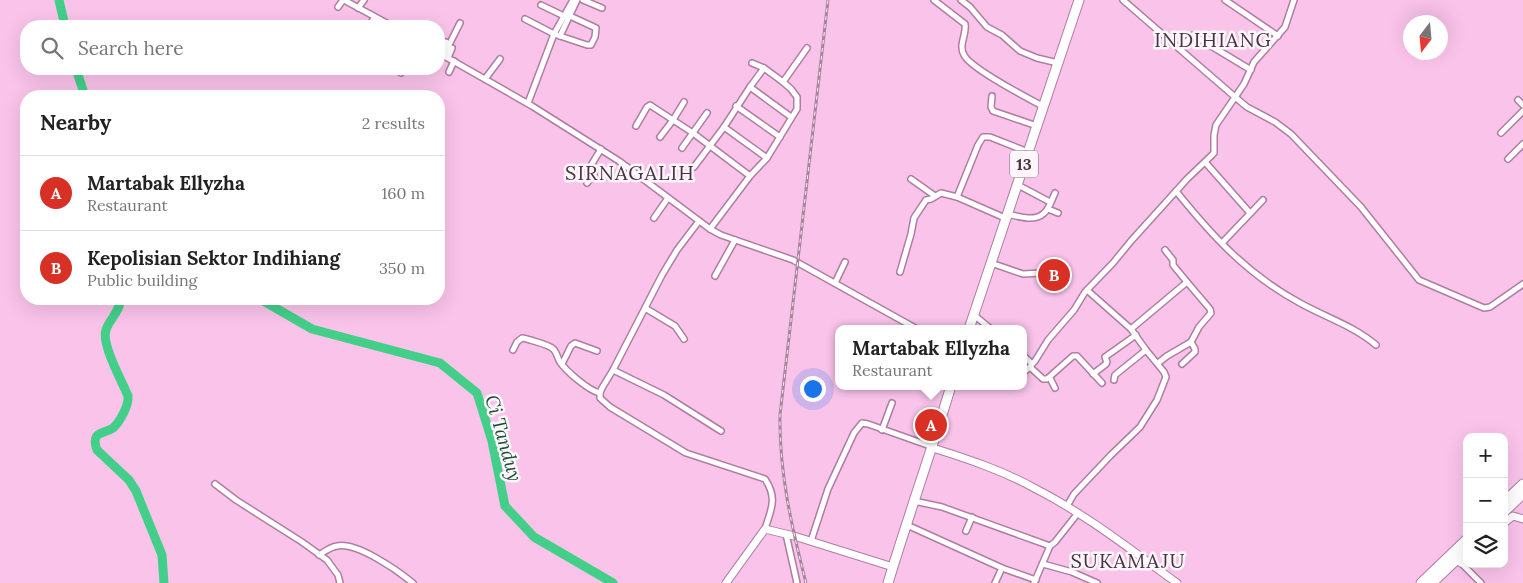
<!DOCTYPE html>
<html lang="en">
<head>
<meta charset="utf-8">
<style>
	:root { --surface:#fff; --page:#f6f6f6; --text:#222; --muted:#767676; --line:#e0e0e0; --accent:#d93025 }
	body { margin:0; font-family:Lora,serif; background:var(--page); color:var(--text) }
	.controls { position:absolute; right:15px; bottom:15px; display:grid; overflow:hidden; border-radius:10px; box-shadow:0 5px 20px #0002 }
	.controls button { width:45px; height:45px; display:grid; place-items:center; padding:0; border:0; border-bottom:1px solid var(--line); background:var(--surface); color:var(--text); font:25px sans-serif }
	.compass { position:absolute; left:1403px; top:15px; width:45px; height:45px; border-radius:50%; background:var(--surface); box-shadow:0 5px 20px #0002; rotate:196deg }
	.you { position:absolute; left:812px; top:388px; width:18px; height:18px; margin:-12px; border:4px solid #fff; border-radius:50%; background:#1a73e8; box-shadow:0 0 0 8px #1a73e833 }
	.badge { display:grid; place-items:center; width:32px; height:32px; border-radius:50%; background:var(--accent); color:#fff; font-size:16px; font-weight:700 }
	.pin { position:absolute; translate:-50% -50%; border:2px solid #fff; box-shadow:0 1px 5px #0006 }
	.popup { position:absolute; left:835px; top:325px; width:192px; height:65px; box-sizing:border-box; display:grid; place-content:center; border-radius:10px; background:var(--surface); filter:drop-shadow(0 1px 4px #0005); font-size:16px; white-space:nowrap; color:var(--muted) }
	.popup b { font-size:19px; color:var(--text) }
	.popup::after { content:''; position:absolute; left:50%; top:100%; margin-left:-10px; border:10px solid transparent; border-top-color:var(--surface) }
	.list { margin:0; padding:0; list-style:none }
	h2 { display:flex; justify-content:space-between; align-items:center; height:65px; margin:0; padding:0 20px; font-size:21px }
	h2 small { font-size:16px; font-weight:400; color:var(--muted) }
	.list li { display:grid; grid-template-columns:32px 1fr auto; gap:15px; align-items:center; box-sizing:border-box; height:75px; padding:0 20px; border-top:1px solid var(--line) }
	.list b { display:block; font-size:19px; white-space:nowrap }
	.list p { margin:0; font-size:16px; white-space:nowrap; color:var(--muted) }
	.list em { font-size:16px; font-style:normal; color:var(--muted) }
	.icon { flex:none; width:28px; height:28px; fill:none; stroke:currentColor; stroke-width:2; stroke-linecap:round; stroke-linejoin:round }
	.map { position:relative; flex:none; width:1523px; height:583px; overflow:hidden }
	.search { position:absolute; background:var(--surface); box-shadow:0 5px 20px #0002; left:20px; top:20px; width:425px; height:55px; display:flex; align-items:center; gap:12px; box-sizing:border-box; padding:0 18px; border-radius:20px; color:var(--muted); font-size:19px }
	.panel { position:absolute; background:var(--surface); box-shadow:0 5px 20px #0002; left:20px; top:90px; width:425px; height:215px; border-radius:20px }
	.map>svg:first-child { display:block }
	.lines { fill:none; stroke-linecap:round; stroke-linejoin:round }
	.river { stroke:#43cf89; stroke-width:9 }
	.minor-casing { stroke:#af7da1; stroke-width:8 }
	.tertiary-casing { stroke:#af7da1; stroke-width:9 }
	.primary-casing { stroke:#af7da1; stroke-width:11 }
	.trunk-casing { stroke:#af7da1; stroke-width:11 }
	.minor { stroke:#fff; stroke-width:5 }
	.tertiary { stroke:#fff; stroke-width:7 }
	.primary { stroke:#fff; stroke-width:9 }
	.trunk { stroke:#fff; stroke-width:9 }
	.rail-casing { stroke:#a9829e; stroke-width:3 }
	.rail { stroke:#fcf6fa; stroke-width:1; stroke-dasharray:4; stroke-linecap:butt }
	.labels { text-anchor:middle; stroke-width:5; stroke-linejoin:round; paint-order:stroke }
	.shield { fill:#fcf6fa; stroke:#7f6e7a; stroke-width:1 }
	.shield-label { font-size:16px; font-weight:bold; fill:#493443 }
	.water-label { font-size:19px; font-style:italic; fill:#184e32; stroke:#fcf6fa }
	.quarter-label { font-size:20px; letter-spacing:1px; fill:#493443; stroke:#fcf6fa }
</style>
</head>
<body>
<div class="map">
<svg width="1523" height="583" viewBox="0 0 1523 583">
	<rect width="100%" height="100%" fill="#fac3ea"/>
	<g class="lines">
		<!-- river -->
		<g class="river">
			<polyline points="59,0 65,26"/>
			<polyline points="76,69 85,96"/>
			<path d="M 120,299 C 121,311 109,319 106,330 C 101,344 122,381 128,396 C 129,405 120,422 113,428 C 104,434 90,431 97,450 L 129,480 L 136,491 L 162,555 L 164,583"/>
			<polyline points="260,299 312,329 440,363 477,393 492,441 505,506 534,537 613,583"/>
		</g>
		<!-- minor casing -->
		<g class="minor-casing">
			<g id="minor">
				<polyline points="344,0 392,26"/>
				<polyline points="583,0 602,8"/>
				<path d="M 934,0 L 965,24 C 967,34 958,45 964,55 C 971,69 1028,98 1044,107"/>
				<polyline points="961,0 970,7 987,27 1002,35 1020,51 1037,58 1058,63"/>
				<polyline points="1123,0 1235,97 1247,107 1275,122 1291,134 1361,207 1419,280 1484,308 1490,307 1523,284"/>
				<polyline points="1225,0 1278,36"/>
				<polyline points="541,5 566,17"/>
				<polyline points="338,7 343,0"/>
				<polyline points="358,8 364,0"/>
				<polyline points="525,19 554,34 587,45 591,45 595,37 596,28 570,16"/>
				<polyline points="369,26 375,17"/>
				<polyline points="560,36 577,0"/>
				<polyline points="1180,49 1193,35 1251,70"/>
				<polyline points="439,53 532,106 619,161 710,229 721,235 793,260 917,329"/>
				<polyline points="440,53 446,42"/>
				<polyline points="444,55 460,23"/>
				<polyline points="448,58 452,48"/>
				<polyline points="764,68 750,87 791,117"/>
				<polyline points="449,72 454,61"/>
				<polyline points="401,73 403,69"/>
				<polyline points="485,79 500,59"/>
				<polyline points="783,82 807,48"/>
				<polyline points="992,96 991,107 993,111 1037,126"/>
				<polyline points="1518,100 1523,105"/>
				<polyline points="528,103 554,34 573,0"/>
				<polyline points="736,106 780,137"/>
				<polyline points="636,126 647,107 650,105 653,107 693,133 750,176"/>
				<polyline points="724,127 767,158"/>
				<polyline points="1501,133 1523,111"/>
				<polyline points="660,137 673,120 684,102"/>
				<polyline points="682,148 707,113"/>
				<polyline points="1508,159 1523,144"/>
				<polyline points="1205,162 1250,213"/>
				<polyline points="694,167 724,127 750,87"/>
				<polyline points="911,179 935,196"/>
				<polyline points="587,183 594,174 590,167 601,149"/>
				<polyline points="1016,184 1050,202"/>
				<path d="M 1176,191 C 1212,236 1248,275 1300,303 C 1325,317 1354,326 1376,345"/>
				<polyline points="1048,209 1058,213"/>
				<path d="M 1007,214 C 1017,216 1034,222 1043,214 C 1049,210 1052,199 1055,193"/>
				<polyline points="654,218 668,198"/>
				<polyline points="1005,218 957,197 978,145 983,137 990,137 1028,152"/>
				<path d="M 699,221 L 677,250 L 662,275 L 613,370 L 602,388 L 600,393 L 600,398 L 610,407 L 686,453 L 765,479 C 778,499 771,509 765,529"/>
				<polyline points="710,229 750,176 767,158 797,109 797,97 791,89 783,82 764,68 752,63"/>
				<polyline points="1222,243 1263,200"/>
				<polyline points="1165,250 1173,260 1173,265 1187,282"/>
				<polyline points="991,263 1023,274 1041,273"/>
				<polyline points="900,272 911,234 914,218 926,200 931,199 941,193 957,197"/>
				<polyline points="715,276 735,240"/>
				<polyline points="835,283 845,262"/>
				<polyline points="645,308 675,326 684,339"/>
				<polyline points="974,315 991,329"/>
				<polyline points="1131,329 1187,282 1210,309 1211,313 1199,327 1191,342 1167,356 1158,363"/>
				<path d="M 513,350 L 517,342 L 522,338 C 528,339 548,345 552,348 C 557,351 557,358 560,362 C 566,371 589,391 600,393"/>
				<polyline points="1024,356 1032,364 1035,361 1048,340 1074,310 1085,292 1113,263 1131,241 1187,179 1211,156 1214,153 1214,135 1216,125 1244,84 1254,62 1285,27 1294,0"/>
				<polyline points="562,364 571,346 575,343 597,351"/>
				<polyline points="1032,364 1030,367 1043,379 1047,379 1073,356 1077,356 1102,383"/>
				<polyline points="1182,364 1195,352 1195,349 1191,342"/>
				<polyline points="613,370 664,395 721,431"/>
				<polyline points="1024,372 1030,367"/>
				<polyline points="1093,374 1106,364 1107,362 1105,357 1136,335"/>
				<polyline points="1050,378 1055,388"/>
				<polyline points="1114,380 1115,375 1146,350"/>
				<polyline points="882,430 892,403"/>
				<polyline points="215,484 236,500 302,542 327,560 338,575 340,583"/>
				<polyline points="914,501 942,507 1050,546"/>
				<polyline points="1067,506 1074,494 1111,455 1140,427 1157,400 1166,377 1164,372 1146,350 1131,329 1087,290"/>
				<polyline points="907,525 1002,568 1036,580"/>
				<polyline points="966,531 972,517"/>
				<polyline points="786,534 797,583"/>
				<polyline points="811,541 828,489 854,433 862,423 868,424 933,447"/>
				<path d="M 319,555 C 324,552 330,547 337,546 C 357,542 397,570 413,583"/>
				<polyline points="1461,563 1481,583"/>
				<polyline points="1043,564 1072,572 1097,583"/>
				<polyline points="995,583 1002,568"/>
				<polyline points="1034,583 1050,546 1055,542 1078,513"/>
			</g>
		</g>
		<!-- tertiary casing -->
		<g class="tertiary-casing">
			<g id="tertiary">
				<path d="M 933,448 C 968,459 1004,471 1036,489 C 1087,515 1131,550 1177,583"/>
				<polyline points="1504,523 1513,516 1523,519"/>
				<polyline points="1454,557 1461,563 1467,558"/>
				<polyline points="726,583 765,529 794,536 893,567"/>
			</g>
		</g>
		<!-- primary casing -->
		<g class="primary-casing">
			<g id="primary">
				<polyline points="1504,502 1523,484"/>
				<polyline points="1504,512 1523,494"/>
				<polyline points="1421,583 1467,539"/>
				<polyline points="1432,583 1467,550"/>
			</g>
		</g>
		<!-- trunk casing -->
		<g class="trunk-casing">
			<g id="trunk">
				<polyline points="969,329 1079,0"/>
				<path d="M 888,583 C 908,517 931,452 951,386"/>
			</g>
		</g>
		<!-- minor -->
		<use href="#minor" class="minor"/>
		<!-- tertiary -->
		<use href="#tertiary" class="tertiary"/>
		<!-- primary -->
		<use href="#primary" class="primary"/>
		<!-- trunk -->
		<use href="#trunk" class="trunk"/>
		<!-- rail casing -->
		<g class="rail-casing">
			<path id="rail" d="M 806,583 C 792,528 779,473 780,415 L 828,0"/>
		</g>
		<!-- rail -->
		<use href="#rail" class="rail"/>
	</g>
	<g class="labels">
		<!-- shield labels -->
		<rect class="shield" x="1010" y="150.5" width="28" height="27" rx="4"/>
		<g class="shield-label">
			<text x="1024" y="170">13</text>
		</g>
		<!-- water labels -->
		<g class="water-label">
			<text transform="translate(504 438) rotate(74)" y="7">Ci Tanduy</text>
		</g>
		<!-- quarter labels -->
		<g class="quarter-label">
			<text x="1213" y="47">INDIHIANG</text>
			<text x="630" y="180">SIRNAGALIH</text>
			<text x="1128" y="568">SUKAMAJU</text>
		</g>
	</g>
</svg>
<div class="controls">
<button>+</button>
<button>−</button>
<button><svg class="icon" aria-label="layers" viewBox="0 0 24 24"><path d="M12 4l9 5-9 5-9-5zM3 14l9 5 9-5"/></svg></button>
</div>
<svg class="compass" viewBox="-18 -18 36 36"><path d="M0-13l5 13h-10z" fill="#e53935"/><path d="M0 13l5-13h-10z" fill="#767676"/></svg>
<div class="you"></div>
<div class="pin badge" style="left:931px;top:425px">A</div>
<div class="popup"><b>Martabak Ellyzha</b>Restaurant</div>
<div class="pin badge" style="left:1054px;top:275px">B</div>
<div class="search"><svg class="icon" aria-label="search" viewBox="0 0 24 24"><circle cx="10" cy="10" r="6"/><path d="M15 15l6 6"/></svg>Search here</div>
<section class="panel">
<h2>Nearby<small>2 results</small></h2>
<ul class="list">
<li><span class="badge">A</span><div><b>Martabak Ellyzha</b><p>Restaurant</p></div><em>160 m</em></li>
<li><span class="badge">B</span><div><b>Kepolisian Sektor Indihiang</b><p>Public building</p></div><em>350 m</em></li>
</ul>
</section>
</div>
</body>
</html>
